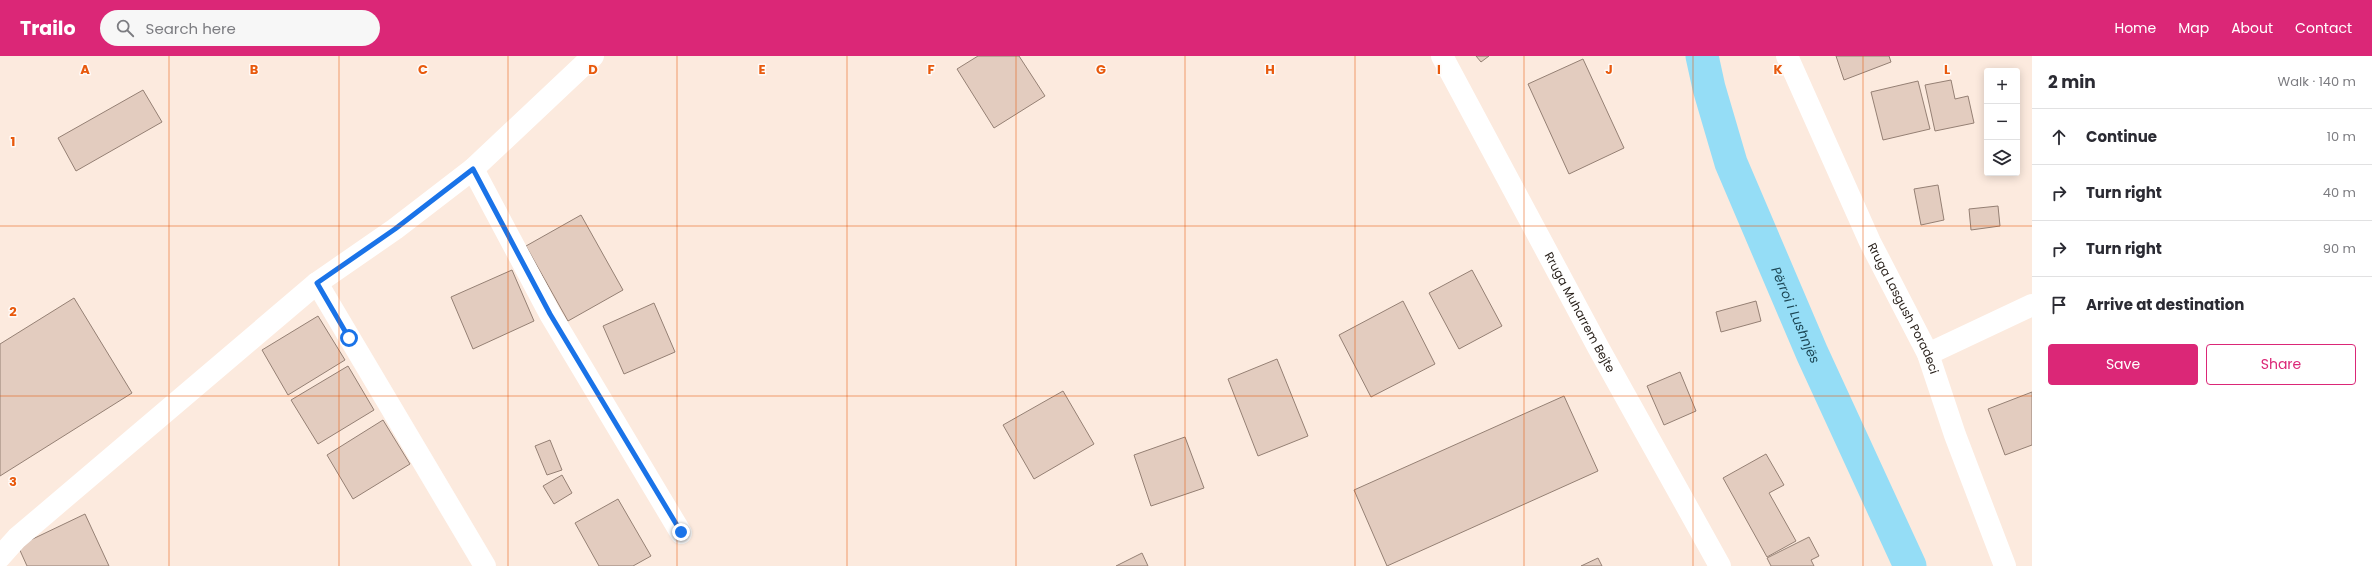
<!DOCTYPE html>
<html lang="en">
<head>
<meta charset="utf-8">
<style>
	:root { --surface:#fff; --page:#f7f7f7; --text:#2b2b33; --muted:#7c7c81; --line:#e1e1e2; --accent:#db2777 }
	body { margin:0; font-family:Poppins,sans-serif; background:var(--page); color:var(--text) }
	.controls { position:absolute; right:12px; top:12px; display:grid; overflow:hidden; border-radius:4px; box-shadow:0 2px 10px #0003 }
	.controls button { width:36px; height:36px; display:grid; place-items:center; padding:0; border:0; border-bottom:1px solid var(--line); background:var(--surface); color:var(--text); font:20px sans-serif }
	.stop { position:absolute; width:12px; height:12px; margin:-9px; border:3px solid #1a73e8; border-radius:50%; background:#fff }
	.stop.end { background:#1a73e8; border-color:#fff; box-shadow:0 1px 4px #0008 }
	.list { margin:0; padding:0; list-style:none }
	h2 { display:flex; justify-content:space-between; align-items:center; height:52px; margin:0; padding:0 16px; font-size:17px }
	h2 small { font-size:13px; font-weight:400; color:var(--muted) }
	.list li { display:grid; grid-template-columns:26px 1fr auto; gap:12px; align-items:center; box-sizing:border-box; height:56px; padding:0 16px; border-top:1px solid var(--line) }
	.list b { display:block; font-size:15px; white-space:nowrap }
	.list em { font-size:13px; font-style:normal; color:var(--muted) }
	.actions { display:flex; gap:8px; padding:12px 16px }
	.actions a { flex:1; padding:9px 0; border:1px solid var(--accent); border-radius:4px; text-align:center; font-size:14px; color:var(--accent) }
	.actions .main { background:var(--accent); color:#fff }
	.icon { flex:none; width:22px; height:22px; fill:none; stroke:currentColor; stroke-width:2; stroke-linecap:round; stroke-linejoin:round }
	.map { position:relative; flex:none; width:2032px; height:510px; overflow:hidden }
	header { display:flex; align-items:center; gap:24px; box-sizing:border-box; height:56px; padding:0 20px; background:var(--accent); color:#fff }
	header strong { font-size:19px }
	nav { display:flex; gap:22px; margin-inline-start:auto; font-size:14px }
	.search { width:280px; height:36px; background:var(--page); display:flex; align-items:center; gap:10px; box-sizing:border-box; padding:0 14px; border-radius:22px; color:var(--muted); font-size:15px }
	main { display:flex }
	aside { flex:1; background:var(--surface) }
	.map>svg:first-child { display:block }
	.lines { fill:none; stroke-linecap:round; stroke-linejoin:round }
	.canal { stroke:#95ddf6; stroke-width:33 }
	.building { fill:#e3ccbf; stroke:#958074 }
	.minor { stroke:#fff; stroke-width:22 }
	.route { stroke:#1a73e8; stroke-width:5 }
	.grid { fill:none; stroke:#e8590c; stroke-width:1; stroke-opacity:0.55 }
	.labels { text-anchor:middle; stroke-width:3; stroke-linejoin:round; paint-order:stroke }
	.street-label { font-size:12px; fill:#2b231d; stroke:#fffaf7 }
	.water-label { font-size:13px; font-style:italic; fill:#1c4654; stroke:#fffaf7 }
	.grid-label { font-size:13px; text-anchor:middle; font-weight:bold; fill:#e8590c; stroke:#fffaf7; stroke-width:3; stroke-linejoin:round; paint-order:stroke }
</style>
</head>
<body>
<header>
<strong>Trailo</strong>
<div class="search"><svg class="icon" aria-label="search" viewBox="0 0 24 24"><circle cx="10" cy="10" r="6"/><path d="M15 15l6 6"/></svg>Search here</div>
<nav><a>Home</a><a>Map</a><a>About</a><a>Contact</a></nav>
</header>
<main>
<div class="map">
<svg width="2032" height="510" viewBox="0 0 2032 510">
	<rect width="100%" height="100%" fill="#fceade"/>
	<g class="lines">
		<!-- canal -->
		<path class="canal" id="s1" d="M 1702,0 L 1709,32 L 1731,107 L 1812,297 L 1910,510"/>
	</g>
	<!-- building -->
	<g class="building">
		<polygon points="978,0 1019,0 1045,40 994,72 957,13"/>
		<polygon points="1476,0 1489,0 1481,6"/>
		<polygon points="1836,0 1889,0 1891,6 1844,24"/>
		<polygon points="1583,3 1624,92 1569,118 1528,28"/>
		<polygon points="1951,24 1955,43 1968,40 1974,67 1935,75 1925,29"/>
		<polygon points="1918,25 1930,73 1883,84 1871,36"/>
		<polygon points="143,34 162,66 76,115 58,82"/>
		<polygon points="1938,129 1944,164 1921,169 1914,133"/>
		<polygon points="1998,150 2000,170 1971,174 1969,153"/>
		<polygon points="581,159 623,234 568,265 526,190"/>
		<polygon points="512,214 534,265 473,293 451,241"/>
		<polygon points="1472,214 1502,270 1459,293 1429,237"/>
		<polygon points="74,242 132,337 0,420 0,288"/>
		<polygon points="1403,245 1435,308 1371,341 1339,279"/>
		<polygon points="1756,245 1761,265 1721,276 1716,256"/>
		<polygon points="654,247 675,296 624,318 603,270"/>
		<polygon points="318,260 345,304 288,339 262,294"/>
		<polygon points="1277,303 1308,380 1258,400 1228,323"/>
		<polygon points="348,310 374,354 318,388 291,344"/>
		<polygon points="1680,316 1696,355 1664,369 1647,330"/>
		<polygon points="1063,335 1094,388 1034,423 1003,369"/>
		<polygon points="2032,336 2032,389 2005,399 1988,353"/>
		<polygon points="1564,340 1598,415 1387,510 1354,434"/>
		<polygon points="383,364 410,408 353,443 327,399"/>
		<polygon points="1185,381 1204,432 1151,450 1134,399"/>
		<polygon points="550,384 562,414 547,419 535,390"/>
		<polygon points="1766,398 1784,429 1769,437 1796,485 1767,501 1723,422"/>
		<polygon points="562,419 572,437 554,448 543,430"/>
		<polygon points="618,443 651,500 633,510 599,510 575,467"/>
		<polygon points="85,458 109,510 27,510 18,490"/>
		<polygon points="1809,481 1819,500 1811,504 1814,510 1771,510 1767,502"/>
		<polygon points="1142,497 1148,510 1116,510"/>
		<polygon points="1598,502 1602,510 1581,510"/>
	</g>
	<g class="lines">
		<!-- minor -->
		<g class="minor">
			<path id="s2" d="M 1442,0 L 1598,291 L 1720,510"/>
			<path id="s3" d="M 1787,0 L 1870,186 L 1928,298 L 1955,379 L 2005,510"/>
			<polyline points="473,113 550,258 681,477"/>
			<polyline points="317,227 485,510"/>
			<polyline points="1928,298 2032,249"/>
			<polyline points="0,501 17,482 317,227 395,173 473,113 593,0"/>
		</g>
	</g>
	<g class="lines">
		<!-- route -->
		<polyline class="route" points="349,282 317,227 395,173 473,113 550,258 681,476"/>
	</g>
	<!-- grid -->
	<path class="grid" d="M 169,0 L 169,510M 339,0 L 339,510M 508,0 L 508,510M 677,0 L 677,510M 847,0 L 847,510M 1016,0 L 1016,510M 1185,0 L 1185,510M 1355,0 L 1355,510M 1524,0 L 1524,510M 1693,0 L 1693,510M 1863,0 L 1863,510M 0,170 L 2032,170M 0,340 L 2032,340"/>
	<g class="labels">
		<!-- street labels -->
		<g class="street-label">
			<text dy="4" stroke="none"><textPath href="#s3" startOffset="278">Rruga Lasgush Poradeci</textPath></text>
			<text dy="4" stroke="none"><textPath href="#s2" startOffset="291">Rruga Muharrem Bejte</textPath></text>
		</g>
		<!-- water labels -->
		<g class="water-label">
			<text dy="5" stroke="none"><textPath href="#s1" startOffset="276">Përroi i Lushnjës</textPath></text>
		</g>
	</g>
	<g class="grid-label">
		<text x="85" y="18">A</text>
		<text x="254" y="18">B</text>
		<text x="423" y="18">C</text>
		<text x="593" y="18">D</text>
		<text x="762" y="18">E</text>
		<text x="931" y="18">F</text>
		<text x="1101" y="18">G</text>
		<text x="1270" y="18">H</text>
		<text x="1439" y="18">I</text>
		<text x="1609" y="18">J</text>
		<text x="1778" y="18">K</text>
		<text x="1947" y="18">L</text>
		<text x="13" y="90">1</text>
		<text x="13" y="260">2</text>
		<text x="13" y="430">3</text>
	</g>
</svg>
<div class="controls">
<button>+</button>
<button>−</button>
<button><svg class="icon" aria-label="layers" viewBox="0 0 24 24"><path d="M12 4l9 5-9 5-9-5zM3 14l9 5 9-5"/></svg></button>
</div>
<div class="stop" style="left:349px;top:282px"></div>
<div class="stop end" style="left:681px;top:476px"></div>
</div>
<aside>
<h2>2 min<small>Walk · 140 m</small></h2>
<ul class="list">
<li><svg class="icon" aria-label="ahead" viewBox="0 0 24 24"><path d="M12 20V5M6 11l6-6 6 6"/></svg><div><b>Continue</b></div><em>10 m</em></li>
<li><svg class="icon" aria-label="right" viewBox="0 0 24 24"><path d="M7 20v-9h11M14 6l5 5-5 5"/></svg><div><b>Turn right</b></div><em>40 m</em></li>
<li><svg class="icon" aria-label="right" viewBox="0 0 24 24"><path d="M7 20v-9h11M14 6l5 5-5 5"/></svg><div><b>Turn right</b></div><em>90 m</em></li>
<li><svg class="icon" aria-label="arrive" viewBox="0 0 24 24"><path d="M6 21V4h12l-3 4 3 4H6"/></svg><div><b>Arrive at destination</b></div></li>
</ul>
<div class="actions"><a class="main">Save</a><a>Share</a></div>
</aside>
</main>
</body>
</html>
